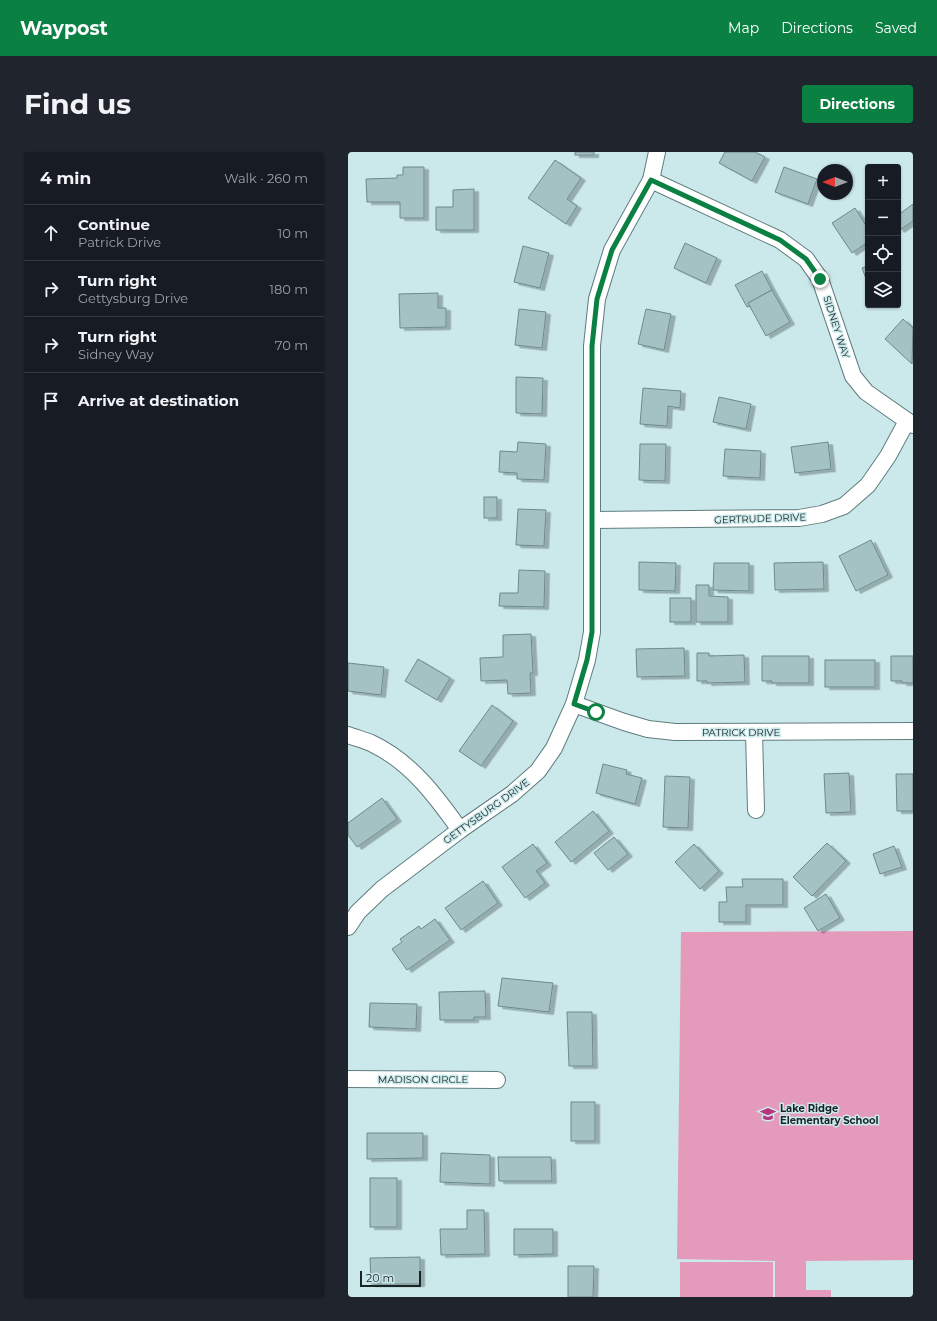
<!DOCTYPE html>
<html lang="en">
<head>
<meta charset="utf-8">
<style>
	:root { --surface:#171b24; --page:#20242c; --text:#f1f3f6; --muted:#9ea1a6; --line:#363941; --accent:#0b8043 }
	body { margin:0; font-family:Montserrat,sans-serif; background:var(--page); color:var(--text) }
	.controls { position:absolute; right:12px; top:12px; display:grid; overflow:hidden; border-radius:4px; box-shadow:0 1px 3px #0004 }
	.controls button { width:36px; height:36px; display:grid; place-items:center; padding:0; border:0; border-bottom:1px solid var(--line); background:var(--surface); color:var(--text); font:20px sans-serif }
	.compass { position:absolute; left:469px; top:12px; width:36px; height:36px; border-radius:50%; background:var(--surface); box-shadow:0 1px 3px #0004; rotate:270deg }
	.scale { position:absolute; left:12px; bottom:10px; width:61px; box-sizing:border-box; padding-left:4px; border:2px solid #192425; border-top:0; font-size:11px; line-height:14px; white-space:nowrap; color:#192425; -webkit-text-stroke:3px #cbe9eb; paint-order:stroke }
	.stop { position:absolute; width:12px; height:12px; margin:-9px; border:3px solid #0b8043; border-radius:50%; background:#fff }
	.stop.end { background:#0b8043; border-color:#fff; box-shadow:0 1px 4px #0008 }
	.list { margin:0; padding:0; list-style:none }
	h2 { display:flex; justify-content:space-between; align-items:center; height:52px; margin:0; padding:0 16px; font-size:17px }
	h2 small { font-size:13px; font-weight:400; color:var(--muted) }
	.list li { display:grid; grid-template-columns:26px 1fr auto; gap:12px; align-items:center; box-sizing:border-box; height:56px; padding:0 16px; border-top:1px solid var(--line) }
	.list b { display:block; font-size:15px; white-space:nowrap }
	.list p { margin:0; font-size:13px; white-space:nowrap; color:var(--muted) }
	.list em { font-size:13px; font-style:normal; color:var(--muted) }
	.icon { flex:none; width:22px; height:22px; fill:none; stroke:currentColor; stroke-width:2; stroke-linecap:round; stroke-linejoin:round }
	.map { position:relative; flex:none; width:565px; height:1145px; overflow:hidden; border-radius:4px }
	header { display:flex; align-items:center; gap:24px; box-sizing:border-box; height:56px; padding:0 20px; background:var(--accent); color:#fff }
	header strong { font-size:19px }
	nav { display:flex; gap:22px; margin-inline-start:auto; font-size:14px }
	.intro { display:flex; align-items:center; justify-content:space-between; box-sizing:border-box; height:96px; padding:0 24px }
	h1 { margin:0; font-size:28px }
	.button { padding:10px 18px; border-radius:4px; background:var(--accent); color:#fff; font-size:14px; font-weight:700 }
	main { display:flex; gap:24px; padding:0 24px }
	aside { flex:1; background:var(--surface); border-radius:4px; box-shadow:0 1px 3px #0004 }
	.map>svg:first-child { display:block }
	.green { fill:#e49bbb }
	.building { fill:#a4c2c3; stroke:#6d8a8b; filter:url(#shadow) }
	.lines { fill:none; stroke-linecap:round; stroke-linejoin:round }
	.street-casing { stroke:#607c7e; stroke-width:18 }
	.street { stroke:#fff; stroke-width:16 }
	.route { stroke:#0b8043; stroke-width:5 }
	.labels { text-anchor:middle; stroke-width:3; stroke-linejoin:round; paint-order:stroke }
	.street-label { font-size:10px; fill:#192425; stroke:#cbe9eb }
	.poi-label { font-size:10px; font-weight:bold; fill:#192425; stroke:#cbe9eb; text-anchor:start }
</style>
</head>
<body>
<header>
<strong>Waypost</strong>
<nav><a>Map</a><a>Directions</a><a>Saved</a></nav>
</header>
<div class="intro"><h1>Find us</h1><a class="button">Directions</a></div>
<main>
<aside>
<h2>4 min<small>Walk · 260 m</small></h2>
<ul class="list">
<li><svg class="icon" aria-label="ahead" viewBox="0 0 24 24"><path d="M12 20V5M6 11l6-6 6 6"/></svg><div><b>Continue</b><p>Patrick Drive</p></div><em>10 m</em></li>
<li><svg class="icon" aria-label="right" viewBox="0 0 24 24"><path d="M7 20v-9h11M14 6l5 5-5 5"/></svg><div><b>Turn right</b><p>Gettysburg Drive</p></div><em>180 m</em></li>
<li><svg class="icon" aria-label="right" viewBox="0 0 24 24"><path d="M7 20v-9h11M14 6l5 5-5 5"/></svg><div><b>Turn right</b><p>Sidney Way</p></div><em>70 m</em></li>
<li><svg class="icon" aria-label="arrive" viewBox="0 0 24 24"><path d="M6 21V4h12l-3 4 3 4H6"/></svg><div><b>Arrive at destination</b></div></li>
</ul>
</aside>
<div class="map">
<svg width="565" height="1145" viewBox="0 0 565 1145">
	<defs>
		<filter id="shadow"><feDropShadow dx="4.5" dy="2.5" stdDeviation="0" flood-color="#0004"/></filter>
	</defs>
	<rect width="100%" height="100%" fill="#cbe9eb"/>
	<!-- green -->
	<g class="green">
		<polygon points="565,779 565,1108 458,1109 458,1138 483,1138 483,1145 427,1145 427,1109 329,1107 333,780"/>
		<rect x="332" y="1110" width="93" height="35"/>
	</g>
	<!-- building -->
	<g class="building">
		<rect x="227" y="0" width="19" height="3"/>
		<polygon points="377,0 407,0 417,5 404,29 371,11"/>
		<polygon points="207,8 233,26 219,47 229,54 218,72 180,46"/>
		<polygon points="55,15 76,15 76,66 52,66 52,50 19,50 18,27 49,26 49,23 55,23"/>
		<polygon points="436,15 469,27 460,52 427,40"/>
		<polygon points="126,37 126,78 88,78 88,55 105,55 105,38"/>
		<polygon points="565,52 565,69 552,78 550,76 550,63"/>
		<polygon points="507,56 520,77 520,90 504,101 484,71"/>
		<polygon points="337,91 369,106 358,131 326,116"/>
		<polygon points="175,94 201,101 192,136 166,130"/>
		<polygon points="520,114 520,132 514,116"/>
		<polygon points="414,119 424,138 400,151 402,154 399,155 387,133"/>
		<polygon points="424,138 442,170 418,184 400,151"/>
		<polygon points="90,141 90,156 98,156 98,175 52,176 51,142"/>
		<polygon points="171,157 198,160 194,196 167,193"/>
		<polygon points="298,157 323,162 316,198 290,192"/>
		<polygon points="555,167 565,176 564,212 537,187"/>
		<polygon points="168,225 195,226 194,262 168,261"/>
		<polygon points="295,236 333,239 332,256 320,254 319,274 292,272"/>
		<polygon points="371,245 403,252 398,277 365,270"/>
		<polygon points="170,290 198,292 196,328 169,327 169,321 151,320 152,299 169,300"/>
		<polygon points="480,290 483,317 447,321 443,295"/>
		<polygon points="292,292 318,292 317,329 291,328"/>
		<polygon points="377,297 413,299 412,326 375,324"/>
		<rect x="136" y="345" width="13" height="21"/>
		<polygon points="170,357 198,358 196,394 168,393"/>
		<polygon points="523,388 540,423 508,439 491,404"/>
		<polygon points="291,410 328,411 327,439 291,438"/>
		<polygon points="475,410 476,437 427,438 426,411"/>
		<polygon points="366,411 401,411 401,439 365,438"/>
		<polygon points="171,418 197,419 196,455 151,454 152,441 170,441"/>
		<polygon points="348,433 361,433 361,444 380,445 380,470 348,470"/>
		<rect x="322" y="446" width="21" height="24"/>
		<polygon points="183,482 185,521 182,521 183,541 160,542 159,528 133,529 132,506 155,505 155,483"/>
		<polygon points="336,496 337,524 289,525 288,497"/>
		<polygon points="349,501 361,501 361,504 396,503 397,530 359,531 359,529 349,529"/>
		<polygon points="414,504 461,504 461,531 424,531 424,529 414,529"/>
		<polygon points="543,504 565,504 565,531 554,531 554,529 543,529"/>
		<polygon points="70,507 102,526 89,548 57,529"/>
		<rect x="477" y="508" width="50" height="27"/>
		<polygon points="0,511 36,515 33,543 0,539"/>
		<polygon points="144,553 165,569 133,614 111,599"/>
		<polygon points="255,612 279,618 278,622 294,626 287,652 248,641"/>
		<polygon points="501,621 503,660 478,661 476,622"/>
		<polygon points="548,622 565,622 565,659 549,659"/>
		<polygon points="317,624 342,625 340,676 315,675"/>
		<polygon points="34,646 49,667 9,695 0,683 0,671"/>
		<polygon points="245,659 261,679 223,710 207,690"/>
		<polygon points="266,685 280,702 260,718 246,701"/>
		<polygon points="479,691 498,709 464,744 445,725"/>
		<polygon points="185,692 199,711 188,719 197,731 177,746 154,715"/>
		<polygon points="346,692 371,719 352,737 327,710"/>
		<polygon points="546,694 554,715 532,722 525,702"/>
		<polygon points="394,727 435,727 435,753 398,753 398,770 371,770 371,750 379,750 378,735 395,735"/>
		<polygon points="135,729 150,751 113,778 97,756"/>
		<polygon points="478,742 492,766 470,779 456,756"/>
		<polygon points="87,767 102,788 59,818 44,797 54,790 52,787 71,774 73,777"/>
		<polygon points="154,826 205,831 201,860 150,854"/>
		<polygon points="137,839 138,865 126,865 126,868 92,868 91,840"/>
		<polygon points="22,851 69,852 68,877 21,875"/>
		<polygon points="219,860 244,860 245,914 221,914"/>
		<rect x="223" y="950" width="24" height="39"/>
		<polygon points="19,981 75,981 75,1006 19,1007"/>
		<polygon points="93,1001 142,1003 142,1032 92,1030"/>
		<polygon points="150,1005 203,1005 204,1029 151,1029"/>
		<rect x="22" y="1026" width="27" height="49"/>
		<polygon points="119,1058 136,1058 137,1102 93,1103 92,1077 119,1077"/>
		<polygon points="166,1077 205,1077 205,1102 166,1103"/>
		<polygon points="72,1105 72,1132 23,1132 22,1106"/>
		<polygon points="220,1114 246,1114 245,1145 220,1145"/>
	</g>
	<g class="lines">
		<!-- street casing -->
		<g class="street-casing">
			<g id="street">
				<polyline points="303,28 432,88 458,107 472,127 505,224 518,240 565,273"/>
				<polyline points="244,368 451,366 474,362 496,354 520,333 540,304 559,269"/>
				<polyline points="226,552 276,570 300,577 327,580 565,579"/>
				<polyline points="406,580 408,658"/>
				<path d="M 0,583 C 8,586 16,588 23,591 C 62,609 88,644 112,678"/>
				<polyline points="0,775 10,760 34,737 112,678 164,642 190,619 206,596 226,552 239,508 244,480 244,194 249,147 264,98 303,28 309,0"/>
				<polyline points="0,927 149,928"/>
			</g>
		</g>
		<!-- street -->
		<use href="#street" class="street"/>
	</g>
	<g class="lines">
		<!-- route -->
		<polyline class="route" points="248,560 226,552 239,508 244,480 244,194 249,147 264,98 303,28 432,88 458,107 472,127"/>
	</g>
	<!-- icons -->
	<defs>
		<g id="school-bare" transform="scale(1.2)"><path d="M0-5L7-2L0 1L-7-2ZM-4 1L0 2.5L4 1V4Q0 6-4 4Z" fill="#b8347c" stroke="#cbe9eb" stroke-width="2.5" paint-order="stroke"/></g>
	</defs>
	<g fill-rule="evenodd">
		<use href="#school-bare" x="420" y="962"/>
	</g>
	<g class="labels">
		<!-- street labels -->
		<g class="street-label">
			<text transform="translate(489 175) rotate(72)" y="4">SIDNEY WAY</text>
			<text transform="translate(412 366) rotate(-2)" y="4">GERTRUDE DRIVE</text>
			<text x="393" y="584">PATRICK DRIVE</text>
			<text transform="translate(138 659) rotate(-36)" y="4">GETTYSBURG DRIVE</text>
			<text x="75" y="931">MADISON CIRCLE</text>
		</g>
		<!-- poi labels -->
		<g class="poi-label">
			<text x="432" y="960">Lake Ridge<tspan x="432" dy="12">Elementary School</tspan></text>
		</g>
	</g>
</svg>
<div class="controls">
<button>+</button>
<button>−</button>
<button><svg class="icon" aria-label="locate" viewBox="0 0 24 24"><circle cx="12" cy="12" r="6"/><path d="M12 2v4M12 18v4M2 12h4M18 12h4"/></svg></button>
<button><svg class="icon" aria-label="layers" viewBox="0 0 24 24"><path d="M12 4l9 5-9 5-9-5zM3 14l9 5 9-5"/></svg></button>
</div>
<svg class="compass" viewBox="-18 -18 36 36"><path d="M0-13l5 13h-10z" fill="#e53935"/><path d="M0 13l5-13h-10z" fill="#9ea1a6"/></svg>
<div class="scale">20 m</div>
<div class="stop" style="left:248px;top:560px"></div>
<div class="stop end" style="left:472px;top:127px"></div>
</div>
</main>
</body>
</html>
